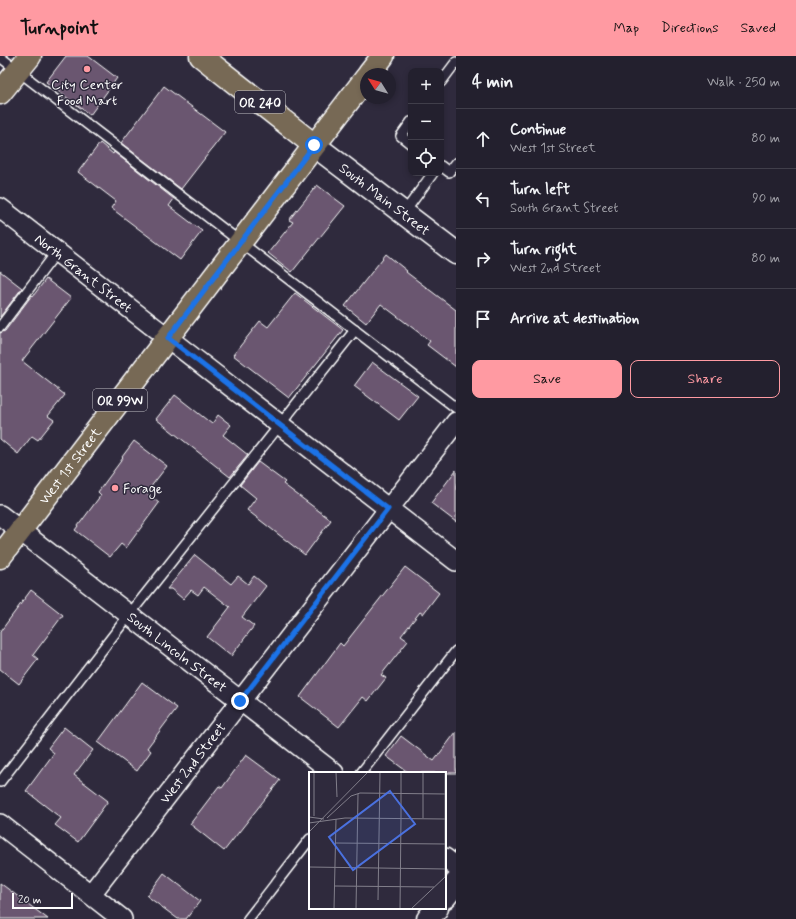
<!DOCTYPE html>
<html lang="en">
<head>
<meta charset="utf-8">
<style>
	:root { --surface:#23202e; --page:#2b2836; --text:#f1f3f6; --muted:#a3a3aa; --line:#403e4a; --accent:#ff9aa2 }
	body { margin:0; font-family:Mynerve,sans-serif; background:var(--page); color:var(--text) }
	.controls { position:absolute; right:12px; top:12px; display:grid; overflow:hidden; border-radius:8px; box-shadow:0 2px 6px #0003 }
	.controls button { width:36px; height:36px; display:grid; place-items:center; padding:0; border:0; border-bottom:1px solid var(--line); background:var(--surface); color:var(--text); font:20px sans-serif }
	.compass { position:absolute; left:360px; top:12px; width:36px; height:36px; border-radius:50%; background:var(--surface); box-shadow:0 2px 6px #0003; rotate:307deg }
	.scale { position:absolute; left:12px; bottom:10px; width:61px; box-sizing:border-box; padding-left:4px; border:2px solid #fff; border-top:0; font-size:11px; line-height:14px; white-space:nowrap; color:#fff; -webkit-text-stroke:3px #2f2a3d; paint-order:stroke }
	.stop { position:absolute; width:12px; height:12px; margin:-9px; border:3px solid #1a73e8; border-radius:50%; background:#fff }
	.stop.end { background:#1a73e8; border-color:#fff; box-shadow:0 1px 4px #0008 }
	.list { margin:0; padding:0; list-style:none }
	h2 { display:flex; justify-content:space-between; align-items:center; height:52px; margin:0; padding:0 16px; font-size:17px }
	h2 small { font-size:13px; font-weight:400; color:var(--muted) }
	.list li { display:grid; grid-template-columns:26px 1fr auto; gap:12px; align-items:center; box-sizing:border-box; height:60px; padding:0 16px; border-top:1px solid var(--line) }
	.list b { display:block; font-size:15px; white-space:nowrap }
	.list p { margin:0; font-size:13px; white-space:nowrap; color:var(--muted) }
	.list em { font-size:13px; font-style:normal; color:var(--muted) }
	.actions { display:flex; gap:8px; padding:12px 16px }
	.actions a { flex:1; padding:9px 0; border:1px solid var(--accent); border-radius:8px; text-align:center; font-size:14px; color:var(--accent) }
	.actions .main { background:var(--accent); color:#111 }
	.icon { flex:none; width:22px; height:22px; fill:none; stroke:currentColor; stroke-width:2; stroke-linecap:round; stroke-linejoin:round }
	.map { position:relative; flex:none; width:456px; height:863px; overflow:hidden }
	header { display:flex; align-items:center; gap:24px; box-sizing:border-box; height:56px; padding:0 20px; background:var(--accent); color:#111 }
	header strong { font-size:19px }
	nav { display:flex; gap:22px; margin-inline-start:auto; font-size:14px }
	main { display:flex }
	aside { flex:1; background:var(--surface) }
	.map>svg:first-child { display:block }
	.building { fill:#6b576f; stroke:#fff }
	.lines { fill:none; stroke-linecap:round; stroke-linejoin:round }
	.lane-casing { stroke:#fff; stroke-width:12 }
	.street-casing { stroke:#fff; stroke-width:22 }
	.secondary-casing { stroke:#fff; stroke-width:25 }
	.primary-casing { stroke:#fff; stroke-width:25 }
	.lane { stroke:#2f2a3d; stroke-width:9 }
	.street { stroke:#2f2a3d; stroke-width:19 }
	.secondary { stroke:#2f2a3d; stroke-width:22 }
	.primary { stroke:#776954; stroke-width:22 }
	.route { stroke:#1a73e8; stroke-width:5 }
	.poi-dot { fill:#ff9aa2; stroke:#2f2a3d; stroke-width:1.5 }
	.labels { text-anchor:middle; stroke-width:3; stroke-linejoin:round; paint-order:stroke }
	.shield { fill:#2f2a3d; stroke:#c1bfc5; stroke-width:1 }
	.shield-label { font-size:13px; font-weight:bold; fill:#fff }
	.poi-label { font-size:14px; fill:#fff; stroke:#2f2a3d }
	.street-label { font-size:14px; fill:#fff; stroke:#2f2a3d }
	.inset-road { fill:none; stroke:#827f8b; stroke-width:1 }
	.view { fill:#4a71e0; fill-opacity:0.15; stroke:#4a71e0; stroke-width:2 }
	.inset-edge { fill:none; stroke:#fff; stroke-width:2 }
</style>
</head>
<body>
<header>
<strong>Turnpoint</strong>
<nav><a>Map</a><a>Directions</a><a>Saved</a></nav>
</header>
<main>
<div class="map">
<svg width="456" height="863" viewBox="0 0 456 863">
	<rect width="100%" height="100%" fill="#2f2a3d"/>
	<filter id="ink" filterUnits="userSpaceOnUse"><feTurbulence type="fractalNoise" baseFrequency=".025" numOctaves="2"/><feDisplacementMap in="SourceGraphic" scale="8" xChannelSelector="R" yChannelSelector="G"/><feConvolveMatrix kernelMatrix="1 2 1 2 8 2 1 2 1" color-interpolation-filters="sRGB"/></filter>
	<g filter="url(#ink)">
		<!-- building -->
		<g class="building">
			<polygon points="66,0 88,0 117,22 90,59 46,26"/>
			<polygon points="164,30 225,76 181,133 121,87"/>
			<polygon points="100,87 113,98 114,96 174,143 169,150 202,175 180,204 111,152 116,145 78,116"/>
			<polygon points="317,129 345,150 292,216 268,197 293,166 289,164"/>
			<polygon points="386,198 407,215 406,216 456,254 456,311 427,289 430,285 381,248 366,267 345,250"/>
			<polygon points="0,215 22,232 0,261"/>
			<polygon points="46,223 71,242 22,305 65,339 48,360 54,364 38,384 32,380 18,398 0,383 0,277 5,275 32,239 33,240"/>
			<polygon points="295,237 343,274 289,342 233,299 260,265 268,271"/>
			<polygon points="372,306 418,340 399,364 354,330"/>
			<polygon points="175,339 212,368 218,359 231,369 223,379 248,399 230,421 156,363"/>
			<polygon points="134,385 167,410 146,437 159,447 126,492 121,488 110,501 75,474 101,439 98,436 123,402 122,401"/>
			<polygon points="258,406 285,426 283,428 331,464 305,499 247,454 256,442 240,429"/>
			<polygon points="456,414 456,466 431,447"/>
			<polygon points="195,499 231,528 238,520 248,528 254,520 266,530 242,561 254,570 231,600 207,581 230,551 204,531 198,539 191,534 183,543 171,533 167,533"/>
			<polygon points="405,511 439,537 423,558 420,556 401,580 408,585 381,619 386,622 368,645 363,641 339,671 300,641 340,587 343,590"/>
			<polygon points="31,534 63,559 33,599 38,603 19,628 0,613 0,576"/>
			<polygon points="142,626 177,652 147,692 151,695 137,715 98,686"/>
			<polygon points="64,671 93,694 74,719 108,745 78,786 55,769 61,762 26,735 54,697 48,692"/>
			<polygon points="456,676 456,717 409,717 386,700 401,680 434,705"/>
			<polygon points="246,699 280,724 224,795 190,768 219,730 222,732"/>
			<polygon points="164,817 200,845 186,863 178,863 147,840"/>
			<polygon points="0,827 48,863 0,863"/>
		</g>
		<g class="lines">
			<!-- lane casing -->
			<g class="lane-casing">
				<g id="lane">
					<polyline points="0,1 456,352"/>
					<polyline points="441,26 456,6"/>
					<polyline points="411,66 401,80 411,88"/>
					<polyline points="441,110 449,116 456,107"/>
					<polyline points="404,157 433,117"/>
					<polyline points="0,271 56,197"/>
					<polyline points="361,717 456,595"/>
					<polyline points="0,726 129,559 355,274"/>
					<polyline points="248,863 310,783"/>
				</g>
			</g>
			<!-- street casing -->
			<g class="street-casing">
				<g id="street">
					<path id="s1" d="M 0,152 L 456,505"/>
					<path id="s2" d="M 0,459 L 334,717"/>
					<polyline points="0,768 122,863"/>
					<polyline points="445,802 456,811"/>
					<path id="s3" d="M 91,838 L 456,366"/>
				</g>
			</g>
			<!-- secondary casing -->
			<g class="secondary-casing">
				<g id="secondary">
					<path id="s4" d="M 314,89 L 456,197"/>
					<polyline points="445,841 456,827"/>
					<polyline points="428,863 437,852"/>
				</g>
			</g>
			<!-- primary casing -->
			<g class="primary-casing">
				<g id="primary">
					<polyline points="201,0 314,89"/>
					<polyline points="369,18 383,0"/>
					<polyline points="0,37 30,0"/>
					<path id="s5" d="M 0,501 L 366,22"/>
				</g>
			</g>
			<!-- lane -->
			<use href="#lane" class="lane"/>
			<!-- street -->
			<use href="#street" class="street"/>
			<!-- secondary -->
			<use href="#secondary" class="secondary"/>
			<!-- primary -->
			<use href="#primary" class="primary"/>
		</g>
	</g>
	<g class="lines" filter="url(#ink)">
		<!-- route -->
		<polyline class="route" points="240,645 388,453 168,282 314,89"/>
	</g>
	<!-- markers -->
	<g class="poi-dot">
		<circle cx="87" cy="13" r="4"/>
		<circle cx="115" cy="432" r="4"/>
	</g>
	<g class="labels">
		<!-- shield labels -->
		<g class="shield">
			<rect x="235" y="35" width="50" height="22" rx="3"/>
			<rect x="93" y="333" width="54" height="22" rx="3"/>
		</g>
		<g class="shield-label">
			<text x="260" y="51">OR 240</text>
			<text x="120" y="349">OR 99W</text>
		</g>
		<!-- poi labels -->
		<g class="poi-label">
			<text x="87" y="33">City Center<tspan x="87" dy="16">Food Mart</tspan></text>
			<text x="123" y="437" text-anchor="start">Forage</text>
		</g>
		<!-- street labels -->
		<g class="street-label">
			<text dy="5" stroke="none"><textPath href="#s4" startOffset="89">South Main Street</textPath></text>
			<text dy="5" stroke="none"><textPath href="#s1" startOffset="106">North Grant Street</textPath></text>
			<text dy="5" stroke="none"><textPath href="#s5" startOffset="115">West 1st Street</textPath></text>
			<text dy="5" stroke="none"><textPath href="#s2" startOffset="224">South Lincoln Street</textPath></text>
			<text dy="5" stroke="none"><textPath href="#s3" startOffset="166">West 2nd Street</textPath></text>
		</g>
	</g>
	<!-- overview -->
	<g transform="translate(309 716)">
		<rect width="137" height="137" fill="#2f2a3d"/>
		<path class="inset-road" d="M 27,0 L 28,25M 136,0 L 136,105M 5,44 L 5,0M 0,45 L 15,47M 18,46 L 42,24 L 51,21 L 137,22M 92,46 L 92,0M 114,46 L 114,0M 0,51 L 36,46 L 137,47M 0,60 L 59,0M 26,71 L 137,72M 0,95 L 137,97M 26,114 L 125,115M 69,128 L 71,0M 25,137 L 27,47M 47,137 L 49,22M 91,137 L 92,46M 102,137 L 137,104"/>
		<path class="view" d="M 81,19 L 106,52 L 44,98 L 20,65 Z"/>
		<rect width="137" height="137" class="inset-edge"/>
	</g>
</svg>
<div class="controls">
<button>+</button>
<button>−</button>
<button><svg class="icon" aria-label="locate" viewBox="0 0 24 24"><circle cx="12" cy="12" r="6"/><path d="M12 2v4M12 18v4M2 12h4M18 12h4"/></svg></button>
</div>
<svg class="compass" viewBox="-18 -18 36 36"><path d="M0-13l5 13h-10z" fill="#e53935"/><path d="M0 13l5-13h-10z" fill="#a3a3aa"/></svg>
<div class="scale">20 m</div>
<div class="stop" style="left:314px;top:89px"></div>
<div class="stop end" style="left:240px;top:645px"></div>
</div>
<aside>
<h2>4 min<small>Walk · 250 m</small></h2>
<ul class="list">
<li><svg class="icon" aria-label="ahead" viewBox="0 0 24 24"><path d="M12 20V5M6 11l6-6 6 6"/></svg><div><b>Continue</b><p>West 1st Street</p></div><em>80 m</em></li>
<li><svg class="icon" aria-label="left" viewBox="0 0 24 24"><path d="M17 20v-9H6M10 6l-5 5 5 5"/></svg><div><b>Turn left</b><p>South Grant Street</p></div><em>90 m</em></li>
<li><svg class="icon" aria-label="right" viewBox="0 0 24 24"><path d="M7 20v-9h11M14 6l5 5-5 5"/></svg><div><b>Turn right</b><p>West 2nd Street</p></div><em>80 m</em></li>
<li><svg class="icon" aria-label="arrive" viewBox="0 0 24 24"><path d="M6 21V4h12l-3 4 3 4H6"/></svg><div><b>Arrive at destination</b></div></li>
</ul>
<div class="actions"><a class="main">Save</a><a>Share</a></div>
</aside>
</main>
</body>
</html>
